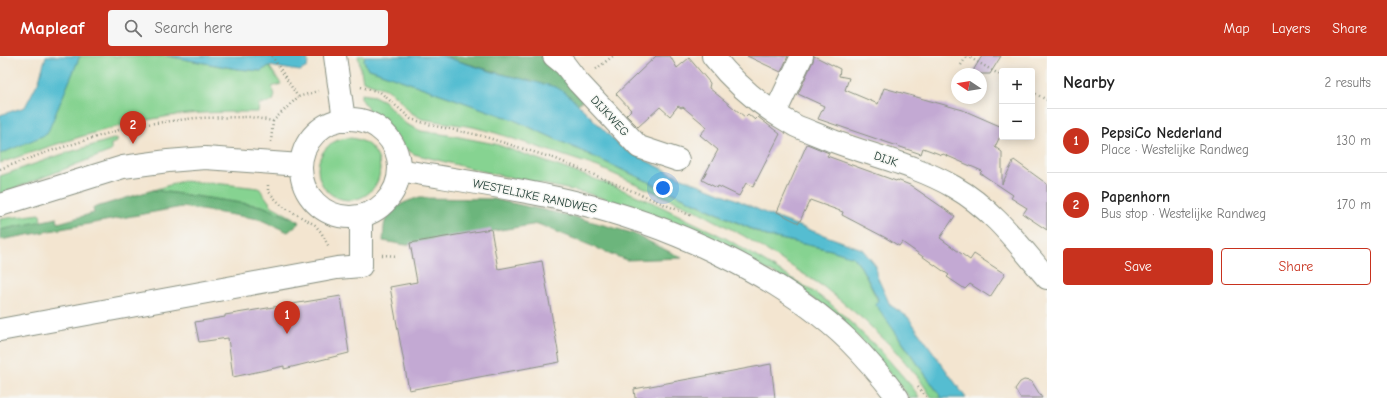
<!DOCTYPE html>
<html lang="en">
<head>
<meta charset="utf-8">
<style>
	:root { --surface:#fff; --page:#f6f6f6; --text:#222; --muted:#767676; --line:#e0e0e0; --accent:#c8321e }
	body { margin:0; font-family:"Comic Neue",sans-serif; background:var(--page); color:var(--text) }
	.controls { position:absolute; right:12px; top:12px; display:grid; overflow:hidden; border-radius:4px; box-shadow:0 2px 10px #0003 }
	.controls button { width:36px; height:36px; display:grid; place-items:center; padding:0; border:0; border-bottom:1px solid var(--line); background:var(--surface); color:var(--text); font:20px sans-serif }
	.compass { position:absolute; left:951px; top:12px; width:36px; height:36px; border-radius:50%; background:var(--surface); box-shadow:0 2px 10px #0003; rotate:282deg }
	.you { position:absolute; left:663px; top:132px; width:14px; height:14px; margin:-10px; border:3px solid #fff; border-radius:50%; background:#1a73e8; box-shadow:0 0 0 6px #1a73e833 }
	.badge { display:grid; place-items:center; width:26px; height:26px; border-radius:50%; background:var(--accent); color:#fff; font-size:13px; font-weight:700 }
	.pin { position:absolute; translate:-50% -33px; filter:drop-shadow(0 1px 2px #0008) }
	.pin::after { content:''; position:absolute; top:21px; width:14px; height:12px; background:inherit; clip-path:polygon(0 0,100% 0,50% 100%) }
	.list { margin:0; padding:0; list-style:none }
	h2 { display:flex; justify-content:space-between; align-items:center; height:52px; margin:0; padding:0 16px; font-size:17px }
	h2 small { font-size:13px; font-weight:400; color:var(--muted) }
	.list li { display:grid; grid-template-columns:26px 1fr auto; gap:12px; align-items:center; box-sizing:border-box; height:64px; padding:0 16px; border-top:1px solid var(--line) }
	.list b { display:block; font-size:15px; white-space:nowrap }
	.list p { margin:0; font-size:13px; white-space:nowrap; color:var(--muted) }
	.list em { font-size:13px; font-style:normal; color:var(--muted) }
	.actions { display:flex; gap:8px; padding:12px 16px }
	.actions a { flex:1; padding:9px 0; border:1px solid var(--accent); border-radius:4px; text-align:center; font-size:14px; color:var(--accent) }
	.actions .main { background:var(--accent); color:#fff }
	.icon { flex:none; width:22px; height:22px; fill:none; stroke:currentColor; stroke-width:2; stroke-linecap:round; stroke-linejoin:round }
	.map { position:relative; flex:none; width:1047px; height:342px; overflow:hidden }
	header { display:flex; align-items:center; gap:24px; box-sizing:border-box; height:56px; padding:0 20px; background:var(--accent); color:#fff }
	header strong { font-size:19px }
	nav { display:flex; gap:22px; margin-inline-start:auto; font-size:14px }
	.search { width:280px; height:36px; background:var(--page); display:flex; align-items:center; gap:10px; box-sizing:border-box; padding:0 14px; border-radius:4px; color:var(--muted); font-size:15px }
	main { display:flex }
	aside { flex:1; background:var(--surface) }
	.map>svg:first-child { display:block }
	.green { fill:#86d391; stroke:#528862 }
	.forest { fill:#6cb57b; stroke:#467958 }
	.water { fill:#54bdd1; stroke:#3a7d82 }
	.building { fill:#c3a9d3 }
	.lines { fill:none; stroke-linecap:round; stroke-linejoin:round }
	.minor-casing { stroke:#899182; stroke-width:24 }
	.path { stroke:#899182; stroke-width:2.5; stroke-dasharray:1 3; stroke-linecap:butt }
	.minor { stroke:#fff; stroke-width:22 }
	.labels { text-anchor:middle; stroke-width:3; stroke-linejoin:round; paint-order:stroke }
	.street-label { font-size:12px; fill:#1f3d34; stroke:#f6f6f2 }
</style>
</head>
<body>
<header>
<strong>Mapleaf</strong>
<div class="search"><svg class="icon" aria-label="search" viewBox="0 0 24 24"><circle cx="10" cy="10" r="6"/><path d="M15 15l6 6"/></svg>Search here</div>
<nav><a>Map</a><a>Layers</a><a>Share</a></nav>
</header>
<main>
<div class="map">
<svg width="1047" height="342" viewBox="0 0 1047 342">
	<rect width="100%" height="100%" fill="#f6f6f2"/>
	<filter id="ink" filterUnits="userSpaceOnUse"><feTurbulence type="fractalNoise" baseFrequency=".025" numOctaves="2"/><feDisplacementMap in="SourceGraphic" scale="8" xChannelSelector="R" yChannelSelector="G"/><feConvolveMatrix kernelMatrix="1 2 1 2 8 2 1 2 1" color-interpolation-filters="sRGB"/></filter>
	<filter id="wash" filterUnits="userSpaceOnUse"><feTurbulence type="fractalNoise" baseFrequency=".012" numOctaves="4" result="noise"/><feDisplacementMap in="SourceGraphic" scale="16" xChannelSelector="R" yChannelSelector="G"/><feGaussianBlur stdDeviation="0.9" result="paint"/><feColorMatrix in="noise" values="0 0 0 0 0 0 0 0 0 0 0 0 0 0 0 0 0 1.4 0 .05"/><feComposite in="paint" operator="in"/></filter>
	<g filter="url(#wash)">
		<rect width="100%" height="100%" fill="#f3e5d0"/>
		<!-- green -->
		<g class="green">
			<path d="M 80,0 L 167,0 L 237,13 L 261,15 L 269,10 L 281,28 L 272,31 L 275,39 L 273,45 L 268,47 L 259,48 L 258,56 C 229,56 199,56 170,60 C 111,69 56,88 0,107 L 0,98 L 47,76 Z"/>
			<polygon points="358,0 365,0 364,4 367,12 514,64 766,180 831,194 853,201 861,211 878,245 899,282 942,342 932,342 918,321 891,290 864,264 824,231 744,180 699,156 598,111 496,77 473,71 422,63 410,56 398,42 388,34 363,25"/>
			<polygon points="361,38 374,40 384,45 406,68 421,75 454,80 495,88 566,113 614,130 656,148 727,183 814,236 833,250 880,294 913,332 919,342 910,342 866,289 833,256 781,221 681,170 632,151 586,137 489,117 414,98 406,93 384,68 369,55 361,42"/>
			<polygon points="117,82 117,86 111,88 111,95 0,138 0,120 60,99"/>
			<circle cx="349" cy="113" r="31"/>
			<polygon points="183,125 223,128 259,132 272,150 300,166 262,150 153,134"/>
			<polygon points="40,158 41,166 0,174 0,163"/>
		</g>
		<!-- forest -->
		<g class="forest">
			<polygon points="442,0 541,0 566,16 585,42 578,48 566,37"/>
			<polygon points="153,134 262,150 300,166 288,176 259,163 182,151 0,184 0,174 57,162 58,167 94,157 93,152"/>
			<path d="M 417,142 L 493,143 L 575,161 L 632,177 L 682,202 L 626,204 L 538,168 L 406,189 L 383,185 C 384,178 383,169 386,163 C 391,151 405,146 417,142 Z"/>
		</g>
		<!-- water -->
		<g class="water">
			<polygon points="46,0 80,0 47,78 0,98 0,59 25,51 39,24"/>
			<polygon points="167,0 307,0 308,6 307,11 300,15 269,10 261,15 237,13"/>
			<polygon points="365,0 442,0 493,16 556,31 566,37 578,48 619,89 627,95 677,120 733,142 774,161 862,193 876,210 876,218 890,249 908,261 966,342 942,342 876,249 878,243 861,211 853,201 831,194 767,180 514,64 367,12 364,4"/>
		</g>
		<g id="blocks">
			<!-- building -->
			<g class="building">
				<polygon points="656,0 670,0 677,12 689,2 710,27 709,32 745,61 748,58 755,64 758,61 780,78 753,131 746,127 739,140 718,130 717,132 702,124 718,94 700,79 707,71 683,51 681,52 678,50 670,60 660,51 638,71 626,59 631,54 616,38"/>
				<polygon points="747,0 788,0 781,16"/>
				<polygon points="814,0 840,13 839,20 849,22 845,34 878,48 884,32 963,54 1002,71 1002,76 995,91 1002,96 1002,128 1014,104 1047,128 1047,174 1023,158 1027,152 1011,142 1013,139 980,117 982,115 943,98 942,99 923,92 921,98 818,63 824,50 798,38 813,5"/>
				<polygon points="982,0 1001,0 990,18 971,18"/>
				<polygon points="807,88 829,97 827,100 896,125 897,124 910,129 955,160 940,182 970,204 974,198 1005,218 990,241 970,228 965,233 947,221 949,219 902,186 899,190 886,182 842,159 843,156 810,144 799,167 777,156"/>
				<polygon points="491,173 498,213 542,205 560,306 409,334 390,231 417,226 410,187"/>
				<polygon points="341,240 349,297 284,313 284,310 233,321 228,282 199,286 195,266 225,261 225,259"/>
				<polygon points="771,308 775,342 635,342 634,333"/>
				<polygon points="1024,324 1030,325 1032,326 1042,342 1020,342 1015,333 1020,326"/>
			</g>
		</g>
	</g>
	<g filter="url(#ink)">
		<use href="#blocks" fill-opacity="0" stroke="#899182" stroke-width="1"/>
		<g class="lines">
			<!-- minor casing -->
			<g class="minor-casing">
				<g id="minor">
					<polyline points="335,0 344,64"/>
					<polyline points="554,0 565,9 578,26 639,91 678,104"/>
					<path d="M 713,0 C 735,28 765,53 796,70 C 808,75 821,80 833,85 C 873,100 916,109 954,131 C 993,153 1019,189 1047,222"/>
					<polyline points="775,57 802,0"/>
					<circle cx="350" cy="112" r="49"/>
					<path d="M 399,114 C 457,124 516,132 574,146 C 667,168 780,218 849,285 C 867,303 883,322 898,342"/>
					<polyline points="0,149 123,111 168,105 205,102 301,109"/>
					<polyline points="0,274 337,212 361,210 361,160"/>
				</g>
			</g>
			<!-- path -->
			<g class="path">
				<polyline points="272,0 298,41"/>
				<polyline points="967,0 1002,20"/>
				<polyline points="961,9 967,0"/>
				<polyline points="596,13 613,0"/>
				<polyline points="361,31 380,36 411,63 435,70 479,79 556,103 692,160"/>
				<polyline points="1032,36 1047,44"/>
				<polyline points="271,86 273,65"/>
				<polyline points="0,113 47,96 132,70 195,62 250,61 273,65 298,41 318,35"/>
				<polyline points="268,129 268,135 282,150 315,169 321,176 329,191"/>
				<polyline points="382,199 397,200"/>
				<polyline points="918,331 927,342"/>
			</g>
			<!-- minor -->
			<use href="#minor" class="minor"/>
		</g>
	</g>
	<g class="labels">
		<!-- street labels -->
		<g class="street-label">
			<text transform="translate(610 60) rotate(47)" y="4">DIJKWEG</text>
			<text transform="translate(886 103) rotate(19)" y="4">DIJK</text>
			<text transform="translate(535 140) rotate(12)" y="4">WESTELIJKE RANDWEG</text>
		</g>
	</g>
</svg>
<div class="controls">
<button>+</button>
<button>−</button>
</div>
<svg class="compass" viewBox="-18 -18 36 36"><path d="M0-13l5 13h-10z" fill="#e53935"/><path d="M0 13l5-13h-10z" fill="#767676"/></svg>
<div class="you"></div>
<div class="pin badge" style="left:287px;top:278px">1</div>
<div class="pin badge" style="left:133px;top:88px">2</div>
</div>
<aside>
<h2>Nearby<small>2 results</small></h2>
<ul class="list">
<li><span class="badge">1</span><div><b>PepsiCo Nederland</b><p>Place · Westelijke Randweg</p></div><em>130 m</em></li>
<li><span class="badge">2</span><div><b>Papenhorn</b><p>Bus stop · Westelijke Randweg</p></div><em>170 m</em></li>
</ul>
<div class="actions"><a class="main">Save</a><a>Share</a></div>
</aside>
</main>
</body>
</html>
